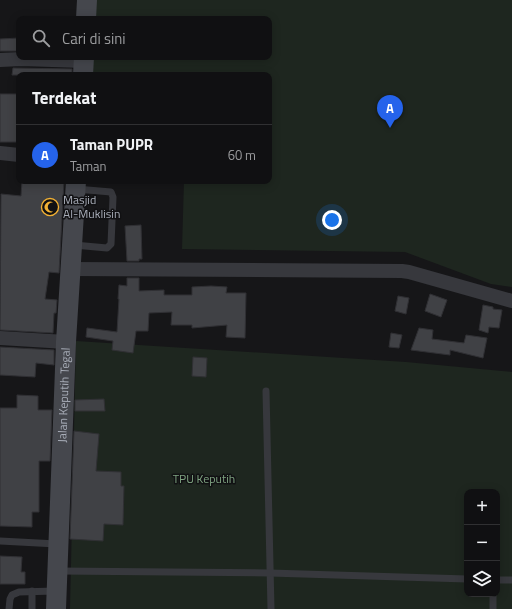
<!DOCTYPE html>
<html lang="id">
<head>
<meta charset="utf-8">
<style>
	:root { --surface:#101012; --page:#19191b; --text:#f1f3f6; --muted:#9c9d9f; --line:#303032; --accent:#2563eb }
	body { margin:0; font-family:"Titillium Web",sans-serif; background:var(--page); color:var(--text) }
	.controls { position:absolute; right:12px; bottom:12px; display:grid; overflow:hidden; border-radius:8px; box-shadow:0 2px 10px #0003 }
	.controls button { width:36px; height:36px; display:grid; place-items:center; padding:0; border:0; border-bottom:1px solid var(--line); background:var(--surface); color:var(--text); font:20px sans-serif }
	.you { position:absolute; left:332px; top:220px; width:14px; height:14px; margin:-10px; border:3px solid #fff; border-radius:50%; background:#1a73e8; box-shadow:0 0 0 6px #1a73e833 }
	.badge { display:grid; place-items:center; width:26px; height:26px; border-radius:50%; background:var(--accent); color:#fff; font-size:13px; font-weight:700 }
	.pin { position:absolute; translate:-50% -33px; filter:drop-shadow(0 1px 2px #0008) }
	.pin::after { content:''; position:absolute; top:21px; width:14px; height:12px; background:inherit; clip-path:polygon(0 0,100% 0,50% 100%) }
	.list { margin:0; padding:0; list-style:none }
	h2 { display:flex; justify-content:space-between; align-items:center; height:52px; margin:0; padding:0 16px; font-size:17px }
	h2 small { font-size:13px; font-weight:400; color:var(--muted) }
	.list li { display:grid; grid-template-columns:26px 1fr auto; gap:12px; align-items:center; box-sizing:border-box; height:60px; padding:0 16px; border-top:1px solid var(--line) }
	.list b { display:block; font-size:15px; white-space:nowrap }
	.list p { margin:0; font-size:13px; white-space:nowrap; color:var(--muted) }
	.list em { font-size:13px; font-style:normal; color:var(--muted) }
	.icon { flex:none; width:22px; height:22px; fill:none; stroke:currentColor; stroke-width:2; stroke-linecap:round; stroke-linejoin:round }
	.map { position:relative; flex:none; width:512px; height:609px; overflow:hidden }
	.search { position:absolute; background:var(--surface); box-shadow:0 2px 10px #0003; left:16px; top:16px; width:256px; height:44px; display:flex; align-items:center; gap:10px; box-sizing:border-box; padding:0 14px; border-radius:8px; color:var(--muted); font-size:15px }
	.panel { position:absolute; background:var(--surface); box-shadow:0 2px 10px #0003; left:16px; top:72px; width:256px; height:112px; border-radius:8px }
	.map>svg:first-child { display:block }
	.green { fill:#1e261f; fill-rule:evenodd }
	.building { fill:#404145; stroke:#303034 }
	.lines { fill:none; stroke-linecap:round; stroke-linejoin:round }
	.service { stroke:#37383d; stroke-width:7 }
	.minor { stroke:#37383d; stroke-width:14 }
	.secondary { stroke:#45474d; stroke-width:20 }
	.labels { text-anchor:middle; stroke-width:3; stroke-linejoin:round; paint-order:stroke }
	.poi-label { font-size:12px; fill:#a8adb8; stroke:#111113; text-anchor:start }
	.street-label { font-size:12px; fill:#a8adb8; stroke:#111113 }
	.park-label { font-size:12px; fill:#7fa381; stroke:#111113 }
</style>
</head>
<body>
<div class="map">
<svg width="512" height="609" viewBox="0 0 512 609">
	<rect width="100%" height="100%" fill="#161618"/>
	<!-- green -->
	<g class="green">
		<polygon points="94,0 512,0 512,287 491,284 405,252 182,249 184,181 269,181 269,75 88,75 90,57 269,57 269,19 93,19"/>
		<path d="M 76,341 L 406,362 L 512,372 L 512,609 L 70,609 ZM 467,492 L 497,492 L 497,594 L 467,594 Z"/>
	</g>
	<!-- building -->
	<g class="building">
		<polygon points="19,38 19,51 0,51 0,39"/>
		<polygon points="13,68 72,69 72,75 12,75"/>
		<rect x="0" y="94" width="19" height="48"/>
		<polygon points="22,181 64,181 59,273 49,272 45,299 57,300 56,313 54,313 53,333 0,330 1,194 21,196"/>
		<polygon points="141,225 142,259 139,259 139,261 127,261 125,226"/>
		<polygon points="127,278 139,278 139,291 164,290 164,295 192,295 192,287 211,286 227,287 226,293 246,293 245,338 226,337 227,325 192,328 192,325 171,325 172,312 149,313 148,331 136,331 133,353 112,350 113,341 86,337 87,328 117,332 119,299 118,299 119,285 127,286"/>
		<polygon points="430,294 447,300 441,317 425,311"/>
		<polygon points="398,296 409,298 406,314 395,311"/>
		<polygon points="483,305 493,307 493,309 502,310 499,328 489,327 488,333 479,330"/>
		<polygon points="419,328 433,330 432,339 464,343 466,335 487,338 483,358 450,350 450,355 411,350"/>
		<polygon points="391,333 402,335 399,348 389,347"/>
		<polygon points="0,347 54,350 54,365 36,363 35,377 0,375"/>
		<polygon points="193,357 207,358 206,377 192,376"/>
		<polygon points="17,395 38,396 38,410 52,410 50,461 39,461 39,512 32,512 32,527 0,526 0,408 17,408"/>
		<polygon points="104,399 105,411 75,411 75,400"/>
		<polygon points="74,431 99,434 96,471 121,472 121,486 124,486 123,525 104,524 103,541 70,539"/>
		<polygon points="0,556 22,557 21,572 25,572 25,584 0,584"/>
	</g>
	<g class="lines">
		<!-- service -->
		<g class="service">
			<polyline points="74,245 107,248 111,244 113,197 111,192 76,189"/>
			<polyline points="266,391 271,609"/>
			<polyline points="0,541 57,544"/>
			<polyline points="59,571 270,573 467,579"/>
			<polyline points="497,580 512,580"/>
			<polyline points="9,609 10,599 12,595 19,592 55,591"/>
			<polyline points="32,609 32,591"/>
			<polyline points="493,609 493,594"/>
		</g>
		<!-- minor -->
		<g class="minor">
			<polyline points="0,60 21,59 84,61"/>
			<polyline points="0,153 19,155"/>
			<polyline points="70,269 402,271 409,272 512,301"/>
			<polyline points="0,338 66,342"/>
		</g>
		<!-- secondary -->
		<g class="secondary">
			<polyline points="86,19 87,0"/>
			<polyline points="83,75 84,57"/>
			<path id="s1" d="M 56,609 L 66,342 L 76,181"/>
		</g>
	</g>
	<!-- icons -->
	<defs>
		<g id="mosque-ring" transform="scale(0.9)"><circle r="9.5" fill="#111113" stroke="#f2b134" stroke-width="1.5"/><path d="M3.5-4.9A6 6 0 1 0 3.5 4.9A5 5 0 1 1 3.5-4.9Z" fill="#f2b134"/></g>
	</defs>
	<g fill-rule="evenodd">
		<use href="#mosque-ring" x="50" y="207"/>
	</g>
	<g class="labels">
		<!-- poi labels -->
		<g class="poi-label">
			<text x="63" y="204">Masjid<tspan x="63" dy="14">Al-Muklisin</tspan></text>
		</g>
		<!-- street labels -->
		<g class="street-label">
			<text dy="4" stroke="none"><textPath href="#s1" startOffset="214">Jalan Keputih Tegal</textPath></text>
		</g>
		<!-- park labels -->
		<g class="park-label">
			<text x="204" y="483">TPU Keputih</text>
		</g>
	</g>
</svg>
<div class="controls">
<button>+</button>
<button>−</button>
<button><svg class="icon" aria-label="layers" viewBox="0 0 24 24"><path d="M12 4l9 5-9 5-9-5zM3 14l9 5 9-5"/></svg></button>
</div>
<div class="you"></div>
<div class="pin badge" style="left:390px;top:128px">A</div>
<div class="search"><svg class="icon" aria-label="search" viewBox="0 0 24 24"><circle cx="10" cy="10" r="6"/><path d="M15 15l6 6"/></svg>Cari di sini</div>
<section class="panel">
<h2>Terdekat<small></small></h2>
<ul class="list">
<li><span class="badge">A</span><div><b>Taman PUPR</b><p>Taman</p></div><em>60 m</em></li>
</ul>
</section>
</div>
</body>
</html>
